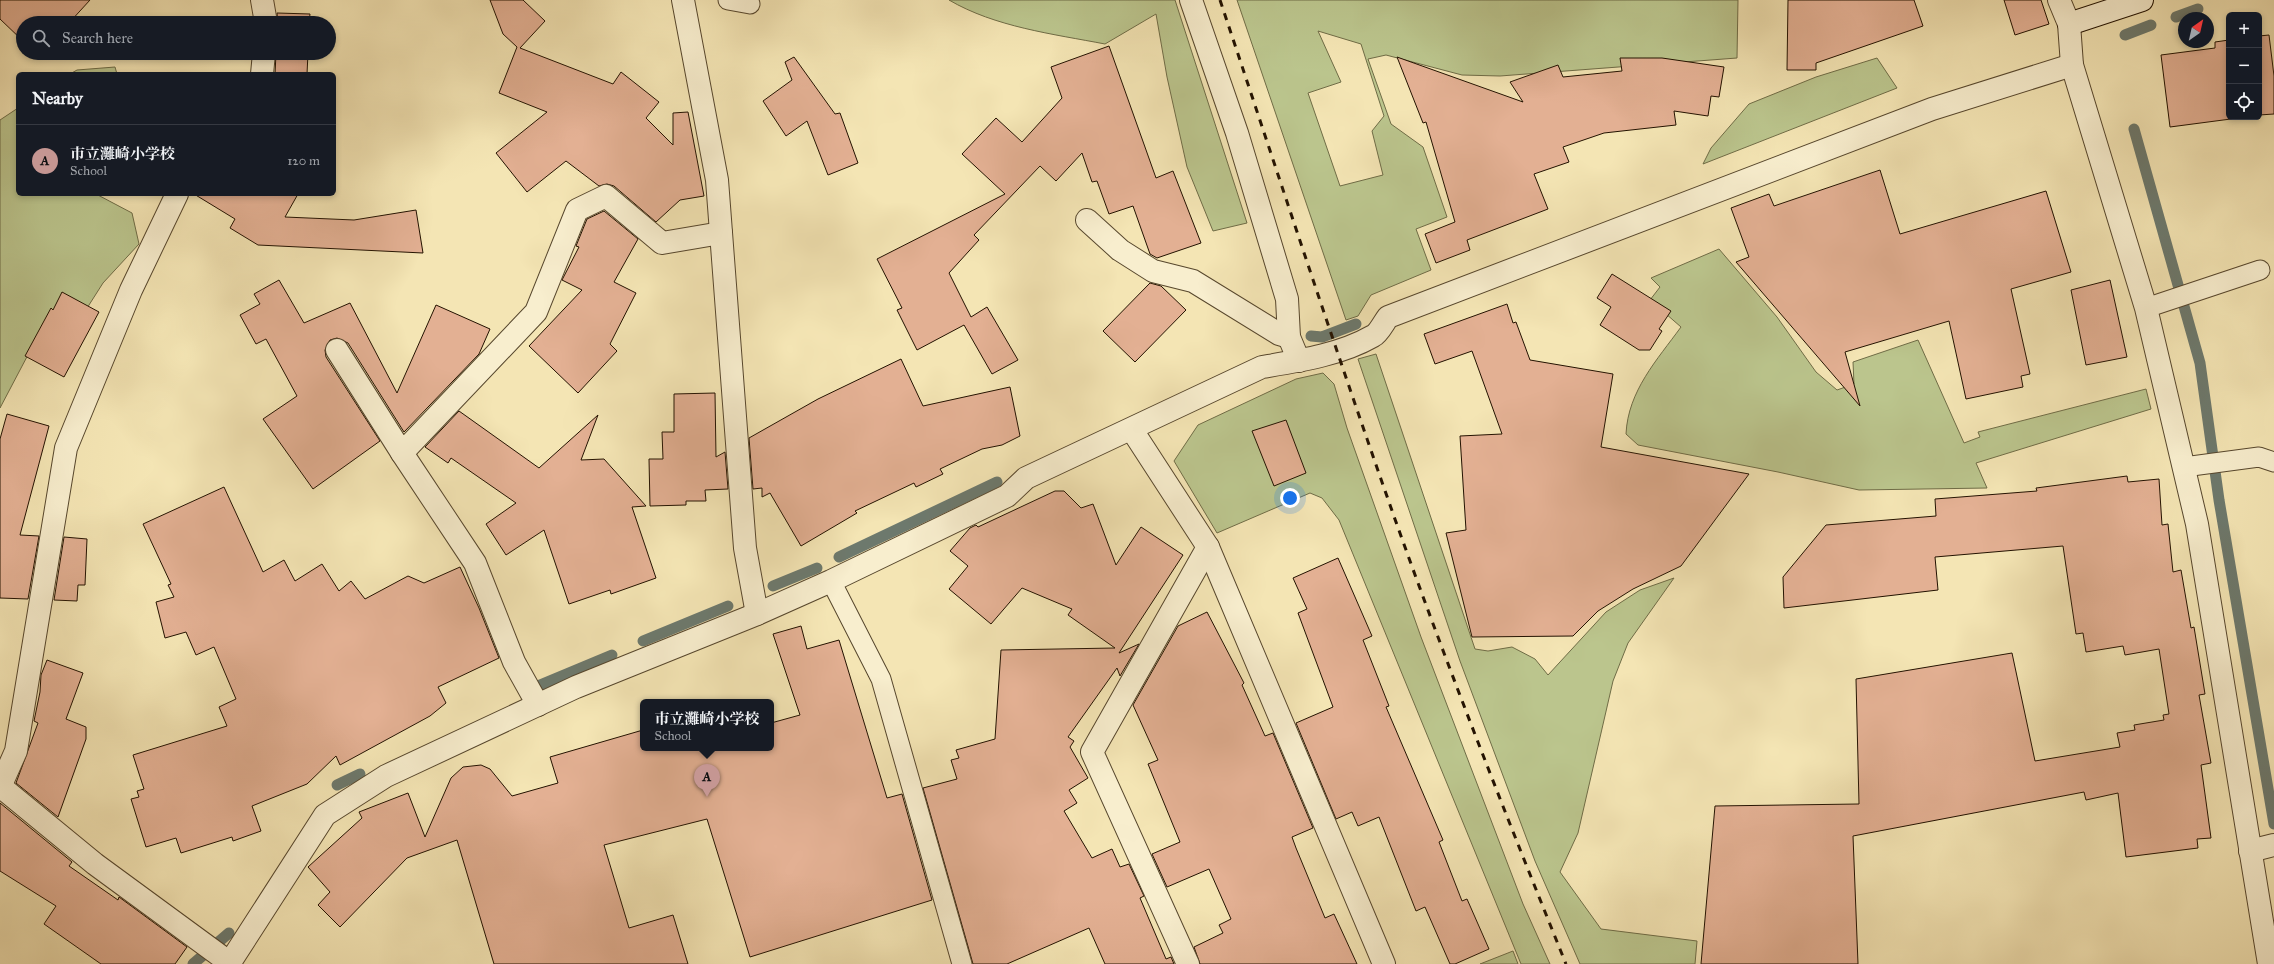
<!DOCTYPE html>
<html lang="en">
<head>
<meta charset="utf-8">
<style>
	:root { --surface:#171b24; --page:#20242c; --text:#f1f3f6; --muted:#9ea1a6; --line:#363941; --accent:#c59692 }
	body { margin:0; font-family:"IM FELL Great Primer","Noto Serif JP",serif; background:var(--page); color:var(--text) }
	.controls { position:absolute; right:12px; top:12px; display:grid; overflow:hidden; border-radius:6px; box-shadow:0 2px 6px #0003 }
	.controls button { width:36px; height:36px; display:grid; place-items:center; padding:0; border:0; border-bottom:1px solid var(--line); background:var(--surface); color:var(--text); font:20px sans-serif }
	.compass { position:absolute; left:2178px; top:12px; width:36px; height:36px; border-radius:50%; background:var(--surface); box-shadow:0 2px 6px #0003; rotate:34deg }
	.you { position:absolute; left:1290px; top:498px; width:14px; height:14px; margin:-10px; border:3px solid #fff; border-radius:50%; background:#1a73e8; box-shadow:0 0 0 6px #1a73e833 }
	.badge { display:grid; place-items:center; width:26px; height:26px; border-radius:50%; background:var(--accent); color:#111; font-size:13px; font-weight:700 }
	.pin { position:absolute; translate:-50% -33px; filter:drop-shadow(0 1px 2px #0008) }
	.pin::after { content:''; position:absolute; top:21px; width:14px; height:12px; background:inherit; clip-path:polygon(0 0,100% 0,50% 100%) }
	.popup { position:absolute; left:640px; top:699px; width:134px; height:52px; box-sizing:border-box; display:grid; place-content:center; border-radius:6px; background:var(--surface); filter:drop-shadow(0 1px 3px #0005); font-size:13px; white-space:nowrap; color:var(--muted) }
	.popup b { font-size:15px; color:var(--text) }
	.popup::after { content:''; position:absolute; left:50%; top:100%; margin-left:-8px; border:8px solid transparent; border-top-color:var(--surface) }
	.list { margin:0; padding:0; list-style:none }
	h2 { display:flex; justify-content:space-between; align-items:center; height:52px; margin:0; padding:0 16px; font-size:17px }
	h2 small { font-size:13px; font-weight:400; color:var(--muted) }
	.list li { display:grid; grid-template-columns:26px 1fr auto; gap:12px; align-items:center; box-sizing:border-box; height:72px; padding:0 16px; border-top:1px solid var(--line) }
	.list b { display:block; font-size:15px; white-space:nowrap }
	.list p { margin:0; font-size:13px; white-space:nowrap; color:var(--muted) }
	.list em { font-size:13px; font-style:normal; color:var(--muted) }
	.icon { flex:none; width:22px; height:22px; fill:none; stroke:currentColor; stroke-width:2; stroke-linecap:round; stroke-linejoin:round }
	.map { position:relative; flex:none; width:2274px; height:964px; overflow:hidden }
	.search { position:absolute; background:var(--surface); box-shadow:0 2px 6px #0003; left:16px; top:16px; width:320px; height:44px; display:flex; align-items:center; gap:10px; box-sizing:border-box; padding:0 14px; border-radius:22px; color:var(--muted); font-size:15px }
	.panel { position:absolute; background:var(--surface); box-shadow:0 2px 6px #0003; left:16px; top:72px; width:320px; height:124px; border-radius:6px }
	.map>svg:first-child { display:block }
	.green { fill:#bbc58d; stroke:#6f6c46; fill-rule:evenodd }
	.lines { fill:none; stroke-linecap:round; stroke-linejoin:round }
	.stream { stroke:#6d796d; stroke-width:11 }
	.building { fill:#e3b093; stroke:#231200 }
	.lane-casing { stroke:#57472d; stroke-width:21 }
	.street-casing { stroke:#57472d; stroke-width:24 }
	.secondary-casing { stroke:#231200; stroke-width:24 }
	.lane { stroke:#f8eece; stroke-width:19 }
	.street { stroke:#f8eece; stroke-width:22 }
	.secondary { stroke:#f8eece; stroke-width:22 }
	.rail { stroke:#231200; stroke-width:3; stroke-dasharray:7 7; stroke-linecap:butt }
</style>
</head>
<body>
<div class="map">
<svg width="2274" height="964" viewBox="0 0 2274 964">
	<rect width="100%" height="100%" fill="#f4e5b4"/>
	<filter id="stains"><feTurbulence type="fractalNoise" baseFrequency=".005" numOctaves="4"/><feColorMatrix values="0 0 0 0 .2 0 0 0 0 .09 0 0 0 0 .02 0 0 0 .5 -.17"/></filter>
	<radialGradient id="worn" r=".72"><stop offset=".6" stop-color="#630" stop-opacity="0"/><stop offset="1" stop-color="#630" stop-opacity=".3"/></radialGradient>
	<!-- green -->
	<g class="green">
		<path d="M 949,0 L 1175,0 L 1247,223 L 1213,231 L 1187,167 L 1167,77 L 1156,14 L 1105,44 C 1053,34 995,27 949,0 Z"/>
		<path d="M 1237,0 L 1738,0 L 1737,58 L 1500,76 L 1462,75 L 1386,55 L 1368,59 L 1391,124 L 1423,147 L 1447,217 L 1416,229 L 1431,270 L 1371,295 L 1358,316 L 1346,320 ZM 1318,31 L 1361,44 L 1384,116 L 1372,131 L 1383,175 L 1340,186 L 1308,93 L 1341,82 Z"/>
		<polygon points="1877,58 1897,88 1703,164 1711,148 1749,104 1816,77"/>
		<polygon points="115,67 117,74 70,74 77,70"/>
		<polygon points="18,108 18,194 96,194 132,213 139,244 103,283 82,316 50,313 0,408 0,120"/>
		<path d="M 1719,249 L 1777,317 L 1816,372 L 1837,390 L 1854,384 L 1853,362 L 1918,340 L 1964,443 L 1980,437 L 1978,432 L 2146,389 L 2151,409 L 1976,463 L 1987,488 L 1859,490 L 1778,472 L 1638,445 L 1626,434 C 1628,391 1657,360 1681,327 L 1650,300 L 1660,287 L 1651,278 Z"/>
		<polygon points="1376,354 1475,649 1488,651 1512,647 1535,659 1548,675 1606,612 1640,590 1674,578 1628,643 1613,681 1578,833 1560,872 1601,929 1697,941 1695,964 1580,964 1535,861 1460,661 1358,359"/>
		<polygon points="1323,373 1334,384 1347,428 1421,637 1523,904 1550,964 1521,964 1339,520 1322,498 1310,493 1217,533 1174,461 1198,425 1296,379"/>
		<polygon points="1513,951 1518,964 1480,964"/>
	</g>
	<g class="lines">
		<!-- stream -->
		<g class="stream">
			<polyline points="2176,17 2198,9"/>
			<polyline points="2125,35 2151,25"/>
			<polyline points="2134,129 2200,363 2219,500 2274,824"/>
			<polyline points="1311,336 1322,337 1356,324"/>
			<polyline points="839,557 997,482"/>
			<polyline points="773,586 817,568"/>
			<polyline points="643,641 728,606"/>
			<polyline points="540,685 612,655"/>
			<polyline points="337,785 360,774"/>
			<polyline points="193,964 229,933"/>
		</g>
	</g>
	<!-- building -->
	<g class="building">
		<polygon points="0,0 90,0 69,23 23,23 23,41 0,19"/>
		<polygon points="490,0 523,0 545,21 520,48 613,84 621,72 659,102 646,118 673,145 673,113 688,112 704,196 680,200 656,222 614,186 607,184 599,186 566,161 527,192 496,153 547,112 499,93 517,47 503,34"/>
		<polygon points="1788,0 1914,0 1923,26 1816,63 1816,70 1787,70"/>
		<polygon points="2004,0 2041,0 2049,24 2015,35"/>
		<polygon points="277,13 310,14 309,23 278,23"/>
		<polygon points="2269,35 2274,76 2274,114 2259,115 2259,36"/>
		<polygon points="2229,40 2229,117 2246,117 2170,127 2161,55 2215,48 2215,42"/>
		<polygon points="1109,46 1156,178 1173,171 1201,243 1157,258 1150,254 1133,206 1109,214 1097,181 1092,182 1082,153 1056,181 1040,166 974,235 979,240 949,273 971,317 987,307 1018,360 992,374 964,325 917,350 897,310 902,308 877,259 1005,194 962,154 996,118 1022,142 1062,98 1051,67"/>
		<polygon points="276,53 308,53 307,74 275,74"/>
		<polygon points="794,57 835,114 840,113 858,163 828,175 807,121 786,136 763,101 792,80 785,62"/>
		<polygon points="1397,57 1523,102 1510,82 1558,65 1563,77 1622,71 1620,58 1662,58 1724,67 1719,97 1711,96 1708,116 1674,111 1676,125 1604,133 1563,147 1569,162 1534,174 1548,209 1467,240 1470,250 1436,263 1425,234 1455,222 1426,122 1423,123"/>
		<polygon points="1880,170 1900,234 2046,191 2071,272 2011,289 2030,374 2021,376 2023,387 1966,399 1949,321 1845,352 1860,406 1736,262 1749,257 1731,208 1769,194 1774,206"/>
		<polygon points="194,194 298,194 285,217 354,220 416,210 423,253 258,245 230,228 235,219"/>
		<polygon points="604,211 638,239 614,282 636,293 610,344 617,351 578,393 529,346 582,290 562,280 579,247 576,246 587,219"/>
		<polygon points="1612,274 1671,311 1659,329 1662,331 1650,350 1639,350 1600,325 1611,307 1597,298"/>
		<polygon points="279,280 304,323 350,303 397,393 436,305 490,329 479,354 404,432 348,343 337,338 330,340 325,350 326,357 380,441 313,489 263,419 297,396 266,339 256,344 240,315 260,304 254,294"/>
		<polygon points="2110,280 2127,357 2086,365 2071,290"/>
		<polygon points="1150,283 1161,286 1186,310 1135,362 1103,331"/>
		<polygon points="62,292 99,312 64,377 25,356 51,308 53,310"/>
		<polygon points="1507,304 1513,323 1516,322 1530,360 1613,374 1601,447 1749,474 1681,566 1633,589 1598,611 1573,636 1472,637 1446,533 1466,530 1460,436 1502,434 1472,351 1435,364 1424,334"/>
		<polygon points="901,359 923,406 1010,387 1020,436 1002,445 982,449 940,469 943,474 916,487 914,483 855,511 857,513 801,546 770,493 762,497 762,488 753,489 749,438 818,399"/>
		<polygon points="715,393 716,457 725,452 728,489 705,490 706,501 686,501 686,505 650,506 649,459 663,459 662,432 674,432 674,394"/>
		<polygon points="459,411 539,468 598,415 581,460 604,459 646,506 632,507 656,578 611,594 610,590 569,604 544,530 506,555 486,524 516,503 451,458 448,463 425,447"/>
		<polygon points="7,414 49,426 20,535 39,536 28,599 0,598 0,439"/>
		<polygon points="1286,420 1306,473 1274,486 1252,431"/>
		<polygon points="2127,476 2128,482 2159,479 2162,525 2168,524 2173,572 2181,570 2191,628 2194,627 2205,694 2199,695 2211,763 2201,765 2211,838 2197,839 2198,848 2126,857 2118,793 2086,800 2084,792 1853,836 1858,964 1701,964 1715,806 1859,804 1856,679 2012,653 2035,761 2120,747 2117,733 2135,730 2134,725 2164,720 2163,715 2169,714 2159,649 2125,655 2123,646 2086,652 2083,633 2076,634 2063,546 1935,557 1938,590 1784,608 1783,577 1826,525 1936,516 1935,499 2037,491 2036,488"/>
		<polygon points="224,487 263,572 284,560 295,581 322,564 339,591 351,581 365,599 408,576 424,583 460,567 479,608 499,658 438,687 446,703 430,716 340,765 336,756 307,784 252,806 261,831 233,841 232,837 181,853 176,838 146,847 131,799 139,797 137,791 144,789 133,755 227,726 219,707 236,699 214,647 196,655 186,632 165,638 156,602 174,597 168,585 171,584 143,524"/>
		<polygon points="1055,491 1064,491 1081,508 1093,504 1116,565 1141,527 1183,555 1119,653 1139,644 1120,676 1117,668 1068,737 1074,741 1070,747 1088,778 1069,790 1077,803 1064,811 1092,858 1112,849 1120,867 1129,864 1144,896 1140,898 1166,959 1171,957 1174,964 1105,964 1089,928 1007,964 973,964 923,788 957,779 951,760 959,758 956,750 995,739 1001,650 1115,648 1068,615 1072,609 1022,588 991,624 949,589 968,566 950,551 970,528 976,525 978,527"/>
		<polygon points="64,537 87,539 85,585 78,585 77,601 54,600"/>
		<polygon points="1338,558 1372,636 1363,640 1389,706 1386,707 1443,840 1439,842 1462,901 1467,899 1489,949 1455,964 1450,964 1425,907 1416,911 1379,817 1358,826 1352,812 1336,819 1296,723 1333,707 1298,613 1307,609 1293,578"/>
		<polygon points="1207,612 1244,683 1242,685 1265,736 1273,733 1313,828 1292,837 1296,848 1325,918 1334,914 1357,964 1200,964 1194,947 1223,933 1219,925 1231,919 1209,869 1167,887 1152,854 1180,842 1148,764 1158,760 1133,705 1178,626"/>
		<polygon points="801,626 807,649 839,640 887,798 902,794 932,900 750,957 707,819 604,845 629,928 673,915 688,964 494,964 457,840 407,858 340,927 318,905 330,892 308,867 362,818 359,812 408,793 425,837 451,778 463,767 481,765 490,769 512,796 558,783 550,757 643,730 643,748 771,748 771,723 800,715 773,634"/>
		<polygon points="47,660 83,673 66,719 86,727 86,739 58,817 16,783 38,723 34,721 40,692 41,675"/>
		<polygon points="0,803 72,862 69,866 118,900 119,897 187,947 175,964 101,964 44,924 56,906 0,871"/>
	</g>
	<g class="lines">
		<!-- lane casing -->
		<g class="lane-casing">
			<g id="lane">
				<polyline points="728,0 750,4"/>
				<polyline points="2146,308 2260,270"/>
				<polyline points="2184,467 2259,457 2274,462"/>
				<polyline points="831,581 881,679 962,964"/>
			</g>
		</g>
		<!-- street casing -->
		<g class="street-casing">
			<g id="street">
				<polyline points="262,0 266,23"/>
				<polyline points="683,0 717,180 745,548 757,614"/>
				<polyline points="1191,0 1237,133 1287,299 1289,337 1299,361"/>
				<polyline points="2059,0 2069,24 2072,65 2146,308 2197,524 2269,964"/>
				<polyline points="262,74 264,53"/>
				<polyline points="1087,220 1120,250 1153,271 1193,281 1279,334 1289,337"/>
				<polyline points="337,350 402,453 536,312 577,210 606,196 662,243 721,233"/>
				<polyline points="1132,430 1208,547 1384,964"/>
				<polyline points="402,453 475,563 514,662 538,705"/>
				<polyline points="0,786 95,864 230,963"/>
				<polyline points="0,787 16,751 66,448 131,290 177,194"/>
				<polyline points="2250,851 2274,845"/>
				<path d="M 229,964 L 325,815 L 386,776 L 576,687 L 757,614 L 831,581 L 1007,496 L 1026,478 L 1262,367 C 1298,361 1340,355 1373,336 C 1379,333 1384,322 1388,317 L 1932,109 L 2072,65"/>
				<polyline points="1188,964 1092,752 1208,547"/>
			</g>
		</g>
		<!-- secondary casing -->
		<g class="secondary-casing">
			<polyline id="secondary" points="2069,24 2142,0"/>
		</g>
		<!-- lane -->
		<use href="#lane" class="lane"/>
		<!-- street -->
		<use href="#street" class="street"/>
		<!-- secondary -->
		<use href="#secondary" class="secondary"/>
		<!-- rail -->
		<path class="rail" d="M 1220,0 C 1278,174 1335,349 1396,522 C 1449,671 1507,818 1566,964"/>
	</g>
	<rect width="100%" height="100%" filter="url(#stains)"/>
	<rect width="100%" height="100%" fill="url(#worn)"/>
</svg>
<div class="controls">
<button>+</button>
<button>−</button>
<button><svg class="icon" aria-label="locate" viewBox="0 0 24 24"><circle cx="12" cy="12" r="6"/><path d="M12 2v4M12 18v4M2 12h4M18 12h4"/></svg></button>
</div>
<svg class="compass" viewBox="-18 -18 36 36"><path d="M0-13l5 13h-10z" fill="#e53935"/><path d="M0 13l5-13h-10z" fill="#9ea1a6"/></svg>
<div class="you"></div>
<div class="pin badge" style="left:707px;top:797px">A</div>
<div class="popup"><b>市立灘崎小学校</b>School</div>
<div class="search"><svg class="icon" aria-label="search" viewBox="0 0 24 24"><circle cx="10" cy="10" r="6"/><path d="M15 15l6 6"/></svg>Search here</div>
<section class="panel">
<h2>Nearby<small></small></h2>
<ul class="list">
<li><span class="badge">A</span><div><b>市立灘崎小学校</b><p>School</p></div><em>120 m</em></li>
</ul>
</section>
</div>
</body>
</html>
